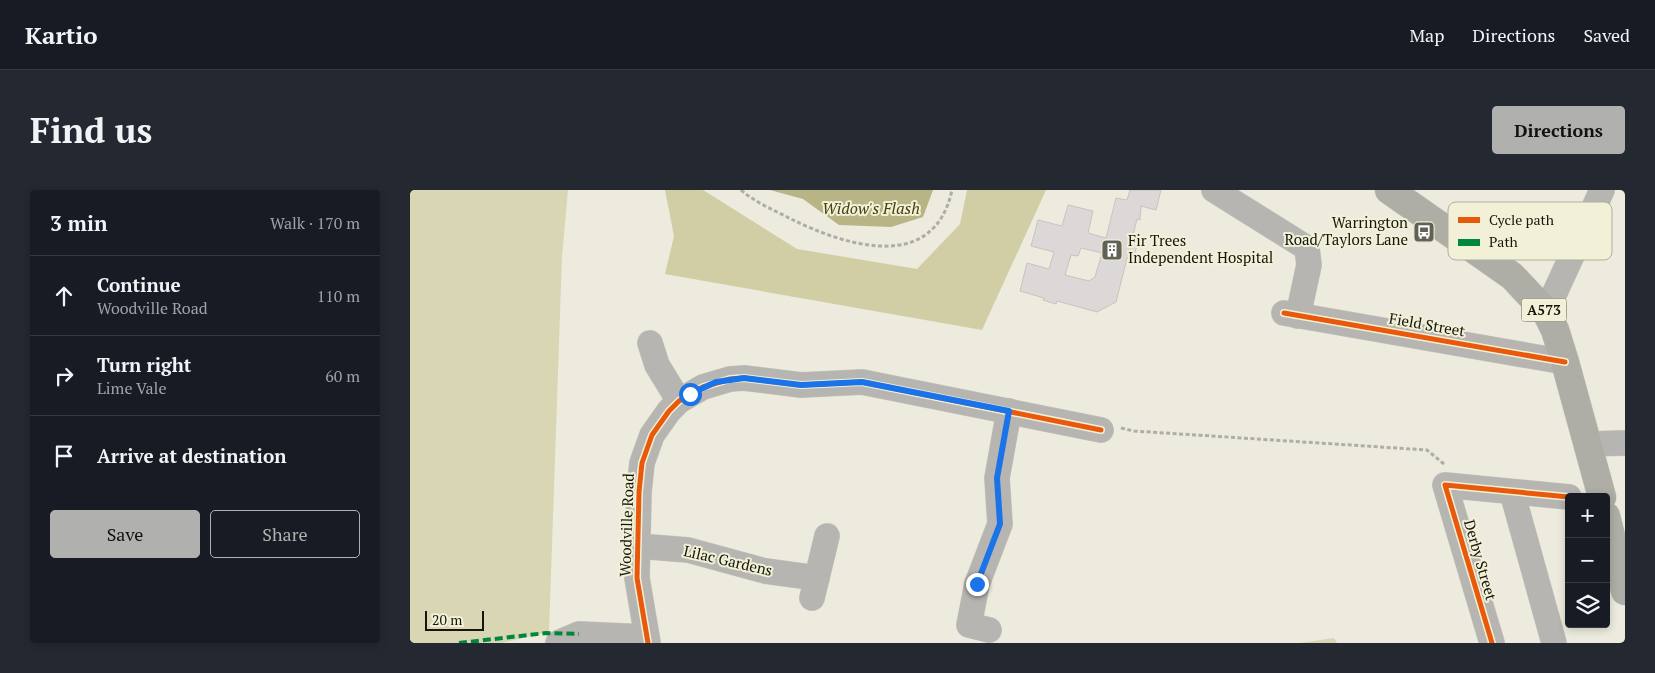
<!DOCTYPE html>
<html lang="en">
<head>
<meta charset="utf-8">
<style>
	:root { --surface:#171b24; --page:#242831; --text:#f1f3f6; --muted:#9ea1a6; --line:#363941; --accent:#b0b1ae }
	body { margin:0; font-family:"PT Serif",serif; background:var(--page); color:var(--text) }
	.controls { position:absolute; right:15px; bottom:15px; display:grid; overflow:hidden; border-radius:5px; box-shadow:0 2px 8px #0003 }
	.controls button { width:45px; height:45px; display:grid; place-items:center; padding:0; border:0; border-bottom:1px solid var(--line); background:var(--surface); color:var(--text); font:25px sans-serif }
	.scale { position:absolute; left:15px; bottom:12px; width:59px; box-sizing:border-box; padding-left:5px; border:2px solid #16160d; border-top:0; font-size:14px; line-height:18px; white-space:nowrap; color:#16160d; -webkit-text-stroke:4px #f2f1d8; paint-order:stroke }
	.stop { position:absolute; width:15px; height:15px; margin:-11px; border:4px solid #1a73e8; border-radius:50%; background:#fff }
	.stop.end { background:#1a73e8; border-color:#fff; box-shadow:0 1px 5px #0008 }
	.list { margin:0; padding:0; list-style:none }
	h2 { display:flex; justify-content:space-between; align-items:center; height:65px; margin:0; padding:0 20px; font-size:21px }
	h2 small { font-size:16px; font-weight:400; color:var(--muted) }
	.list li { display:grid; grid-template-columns:32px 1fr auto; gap:15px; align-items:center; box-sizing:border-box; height:80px; padding:0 20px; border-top:1px solid var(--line) }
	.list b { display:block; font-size:19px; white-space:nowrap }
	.list p { margin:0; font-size:16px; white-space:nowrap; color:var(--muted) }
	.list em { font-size:16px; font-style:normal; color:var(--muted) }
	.actions { display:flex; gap:10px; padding:15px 20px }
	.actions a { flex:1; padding:11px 0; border:1px solid var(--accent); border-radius:5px; text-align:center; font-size:18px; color:var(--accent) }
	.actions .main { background:var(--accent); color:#111 }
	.icon { flex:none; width:28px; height:28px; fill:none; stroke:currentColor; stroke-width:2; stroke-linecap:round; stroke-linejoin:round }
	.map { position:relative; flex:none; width:1215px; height:453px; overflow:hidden; border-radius:5px }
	header { display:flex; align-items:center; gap:30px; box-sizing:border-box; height:70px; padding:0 25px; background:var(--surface); border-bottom:1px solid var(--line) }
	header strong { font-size:24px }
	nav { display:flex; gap:28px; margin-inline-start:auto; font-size:18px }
	.intro { display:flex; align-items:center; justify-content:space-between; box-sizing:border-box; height:120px; padding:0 30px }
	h1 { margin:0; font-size:35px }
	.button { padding:12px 22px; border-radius:5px; background:var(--accent); color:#111; font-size:18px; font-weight:700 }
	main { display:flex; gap:30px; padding:0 30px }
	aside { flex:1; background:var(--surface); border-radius:5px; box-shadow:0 2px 8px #0003 }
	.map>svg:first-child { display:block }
	.green { fill:#d8d6b3 }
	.forest { fill:#d1cea5 }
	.water { fill:#b8b485 }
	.building { fill:#dbd8d7; stroke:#c6c3c1; fill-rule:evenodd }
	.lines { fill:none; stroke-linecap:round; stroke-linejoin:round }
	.minor-casing { stroke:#c9c8bd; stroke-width:26 }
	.major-casing { stroke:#c9c8bd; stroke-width:29 }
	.path { stroke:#aeaea7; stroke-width:3; stroke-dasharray:4 2.5; stroke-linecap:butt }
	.minor { stroke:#b6b5b1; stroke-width:25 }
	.major { stroke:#aeaea7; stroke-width:28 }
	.quiet { stroke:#00873e; stroke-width:4; stroke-dasharray:8 4; stroke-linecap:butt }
	.cycleway-casing { stroke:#f2f1d8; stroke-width:8 }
	.cycleway { stroke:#e8590c; stroke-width:5 }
	.route { stroke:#1a73e8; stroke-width:6 }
	.labels { text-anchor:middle; stroke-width:4; stroke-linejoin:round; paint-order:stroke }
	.shield { fill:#f2f1d8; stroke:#58584a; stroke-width:1 }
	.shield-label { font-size:14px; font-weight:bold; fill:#16160d }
	.poi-label { font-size:15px; fill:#16160d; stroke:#f2f1d8; text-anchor:end }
	.street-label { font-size:15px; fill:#16160d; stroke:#f2f1d8 }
	.water-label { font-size:16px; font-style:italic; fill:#44400e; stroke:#f2f1d8 }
	.key { fill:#f2f1d8; stroke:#b0af9b; stroke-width:1 }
	.key-label { font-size:14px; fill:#16160d }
</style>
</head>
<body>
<header>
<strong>Kartio</strong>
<nav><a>Map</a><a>Directions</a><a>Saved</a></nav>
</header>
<div class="intro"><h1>Find us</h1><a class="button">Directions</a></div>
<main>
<aside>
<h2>3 min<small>Walk · 170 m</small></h2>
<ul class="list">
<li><svg class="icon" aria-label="ahead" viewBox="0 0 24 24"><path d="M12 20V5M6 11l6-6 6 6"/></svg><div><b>Continue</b><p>Woodville Road</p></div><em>110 m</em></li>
<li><svg class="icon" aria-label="right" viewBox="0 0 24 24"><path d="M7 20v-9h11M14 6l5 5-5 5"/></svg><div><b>Turn right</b><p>Lime Vale</p></div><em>60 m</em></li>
<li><svg class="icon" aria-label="arrive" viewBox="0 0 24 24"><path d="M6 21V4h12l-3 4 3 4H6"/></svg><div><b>Arrive at destination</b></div></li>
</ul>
<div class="actions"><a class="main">Save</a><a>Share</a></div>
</aside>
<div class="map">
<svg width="1215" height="453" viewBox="0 0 1215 453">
	<rect width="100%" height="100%" fill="#ecebde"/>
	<!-- green -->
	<g class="green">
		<polygon points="0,0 158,0 152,66 139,442 91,453 0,453"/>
		<polygon points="924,448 927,453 890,453"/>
	</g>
	<!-- forest -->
	<polygon class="forest" points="255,0 293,0 387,59 507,79 550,34 557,0 636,0 572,140 255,84 264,46"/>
	<!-- water -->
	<polygon class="water" points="360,0 523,0 513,27 481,37 429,35 393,9"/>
	<!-- building -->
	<path class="building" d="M 720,0 L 751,0 L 746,20 L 731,16 L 730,30 L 727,29 L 721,54 L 727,56 L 723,69 L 717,68 L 706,112 L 687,122 L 647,111 L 646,114 L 633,110 L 634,108 L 610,101 L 617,73 L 639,79 L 644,62 L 621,56 L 628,30 L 652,36 L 658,15 L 683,21 L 678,43 L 696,48 L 706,8 L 717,10 ZM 671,58 L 692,63 L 685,87 L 679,91 L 655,85 L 661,65 L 668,66 Z"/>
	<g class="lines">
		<!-- minor casing -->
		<g class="minor-casing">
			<g id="minor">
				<polyline points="804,0 897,58 899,75 888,126"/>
				<polyline points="1136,122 1192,0"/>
				<polyline points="874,123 1155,172"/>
				<polyline points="240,153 247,175 269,211"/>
				<polyline points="1177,254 1215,253"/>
				<polyline points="1102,302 1144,453"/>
				<polyline points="228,356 278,360 355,381 407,388"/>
				<polyline points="402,408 417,346"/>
				<polyline points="579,440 559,435 567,394 590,334 587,288 599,221"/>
				<polyline points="148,453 169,444 237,447"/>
				<polyline points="238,453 227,388 229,302 232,273 242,245 259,221 269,211 293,197 320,189 334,188 391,195 452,192 691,240"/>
				<polyline points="1082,453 1035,295 1159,307"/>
			</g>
		</g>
		<!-- major casing -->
		<g class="major-casing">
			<g id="major">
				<polyline points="979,0 1102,86 1136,122 1145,140 1155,172 1192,307"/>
				<polyline points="1196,326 1215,401"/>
			</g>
		</g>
		<!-- path -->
		<g class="path">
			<path d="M 331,0 C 346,13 364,20 381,29 C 436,56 524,84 542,0"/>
			<polyline points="711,238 724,241 1017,260 1034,274"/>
		</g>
		<!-- minor -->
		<use href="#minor" class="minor"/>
		<!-- major -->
		<use href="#major" class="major"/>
		<!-- quiet -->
		<polyline class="quiet" points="49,453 136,443 169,444"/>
		<!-- cycleway casing -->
		<g class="cycleway-casing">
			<g id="cycleway">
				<polyline points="874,123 1155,172"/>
				<polyline points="238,453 227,388 229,302 232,273 242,245 259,221 269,211 293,197 320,189 334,188 391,195 452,192 691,240"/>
				<polyline points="1082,453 1035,295 1159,307"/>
			</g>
		</g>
		<!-- cycleway -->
		<use href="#cycleway" class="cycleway"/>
	</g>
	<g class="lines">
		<!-- route -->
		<polyline class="route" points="280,204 306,192 334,188 391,195 452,192 599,221 587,288 590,334 567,394"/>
	</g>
	<!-- icons -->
	<defs>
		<g id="bus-square" transform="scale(1.125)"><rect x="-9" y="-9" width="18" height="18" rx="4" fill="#616156" stroke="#f2f1d8"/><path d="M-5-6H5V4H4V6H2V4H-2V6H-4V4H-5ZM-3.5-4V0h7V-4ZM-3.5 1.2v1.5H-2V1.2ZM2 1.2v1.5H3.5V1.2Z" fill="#fff"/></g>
		<g id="building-square" transform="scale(1.125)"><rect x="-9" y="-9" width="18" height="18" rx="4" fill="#616156" stroke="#f2f1d8"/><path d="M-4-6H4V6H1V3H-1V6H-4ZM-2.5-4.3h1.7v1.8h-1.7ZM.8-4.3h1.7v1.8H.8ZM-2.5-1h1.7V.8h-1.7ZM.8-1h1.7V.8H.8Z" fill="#fff"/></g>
	</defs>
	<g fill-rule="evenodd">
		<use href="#bus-square" x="1014" y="42"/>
		<use href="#building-square" x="702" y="60"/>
	</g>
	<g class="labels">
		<!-- shield labels -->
		<rect class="shield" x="1111.5" y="108.5" width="45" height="23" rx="4"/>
		<g class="shield-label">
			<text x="1134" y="125">A573</text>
		</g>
		<!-- poi labels -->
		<g class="poi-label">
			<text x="998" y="38">Warrington<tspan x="998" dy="17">Road/Taylors Lane</tspan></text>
			<text x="718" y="56" text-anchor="start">Fir Trees<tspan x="718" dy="17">Independent Hospital</tspan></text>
		</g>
		<!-- street labels -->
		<g class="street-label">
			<text transform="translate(1017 135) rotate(10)" y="5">Field Street</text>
			<text transform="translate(217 335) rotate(-88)" y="5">Woodville Road</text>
			<text transform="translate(1070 370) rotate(74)" y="5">Derby Street</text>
			<text transform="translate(318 371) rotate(13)" y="5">Lilac Gardens</text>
		</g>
		<!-- water labels -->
		<g class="water-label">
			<text x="461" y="24">Widow's Flash</text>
		</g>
	</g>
	<!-- legend -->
	<rect x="1038" y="12" width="164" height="58" rx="8" class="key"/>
	<rect x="1048" y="27" width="22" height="6" fill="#e8590c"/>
	<rect x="1048" y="49" width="22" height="7" fill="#00873e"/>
	<g class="key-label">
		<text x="1079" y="35">Cycle path</text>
		<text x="1079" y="57">Path</text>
	</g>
</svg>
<div class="controls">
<button>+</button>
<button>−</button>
<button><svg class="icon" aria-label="layers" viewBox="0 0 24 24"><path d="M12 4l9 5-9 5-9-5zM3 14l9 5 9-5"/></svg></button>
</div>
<div class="scale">20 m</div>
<div class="stop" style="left:280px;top:204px"></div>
<div class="stop end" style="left:567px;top:394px"></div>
</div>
</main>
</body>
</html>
